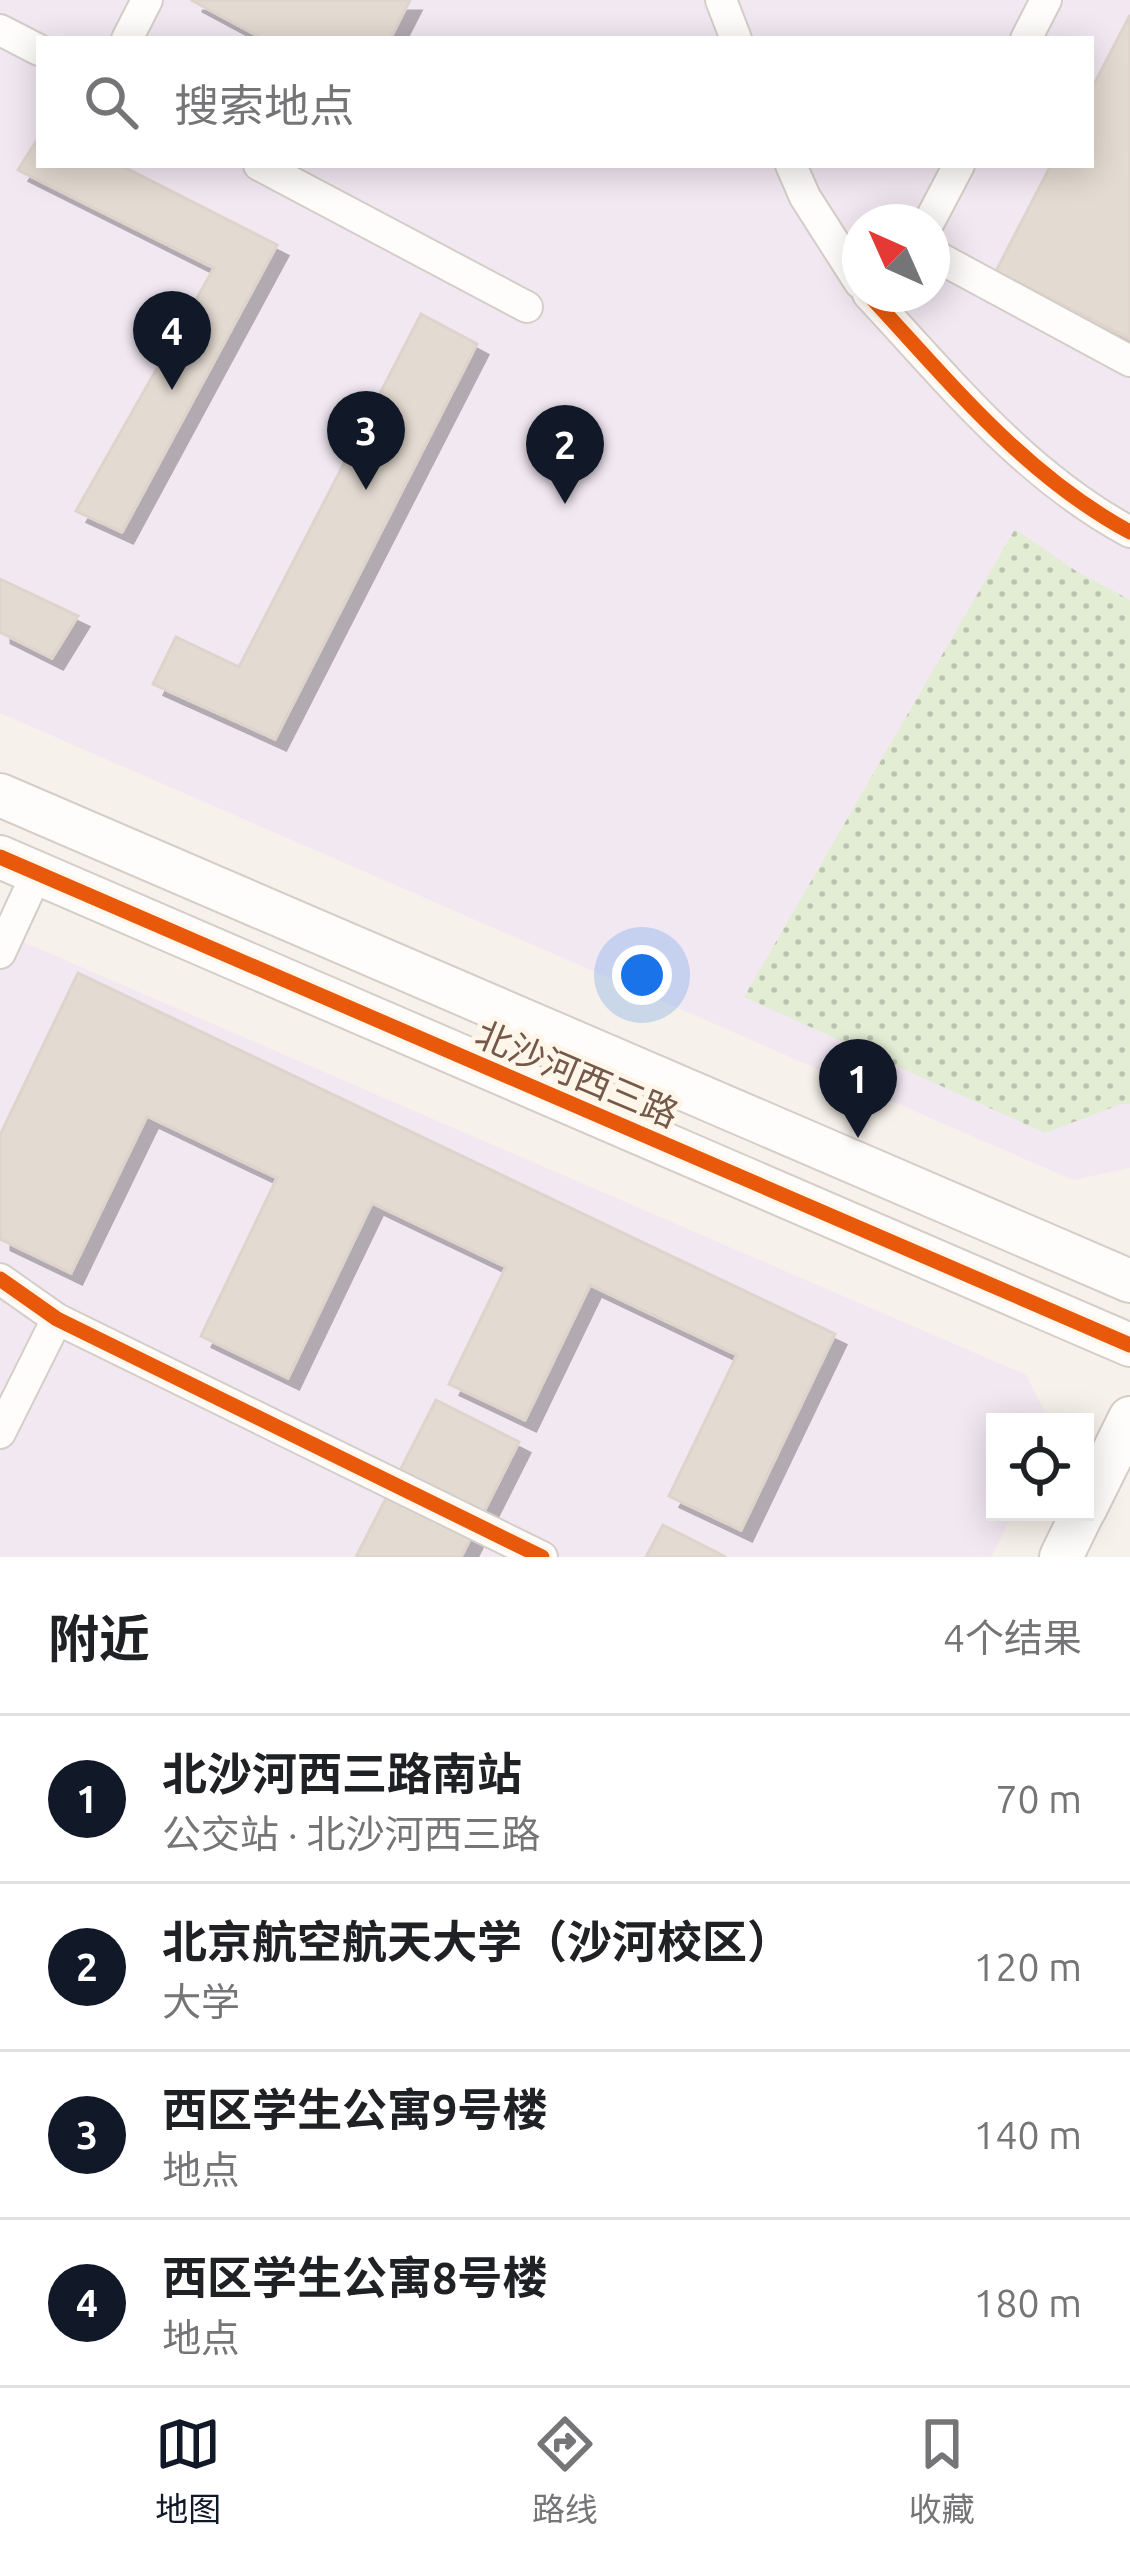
<!DOCTYPE html>
<html lang="zh">
<head>
<meta charset="utf-8">
<style>
	:root { --surface:#fff; --page:#f2f2f2; --text:#202124; --muted:#757577; --line:#e0e0e0; --accent:#111827 }
	body { margin:0; font-family:Ubuntu,"Noto Sans SC",sans-serif; background:var(--page); color:var(--text) }
	.controls { position:absolute; right:36px; bottom:36px; display:grid; overflow:hidden; border-radius:0px; box-shadow:0 6px 30px #0003 }
	.controls button { width:108px; height:108px; display:grid; place-items:center; padding:0; border:0; border-bottom:3px solid var(--line); background:var(--surface); color:var(--text); font:60px sans-serif }
	.compass { position:absolute; left:842px; top:204px; width:108px; height:108px; border-radius:50%; background:var(--surface); box-shadow:0 6px 30px #0003; rotate:315deg }
	.you { position:absolute; left:642px; top:975px; width:42px; height:42px; margin:-30px; border:9px solid #fff; border-radius:50%; background:#1a73e8; box-shadow:0 0 0 18px #1a73e833 }
	.badge { display:grid; place-items:center; width:78px; height:78px; border-radius:50%; background:var(--accent); color:#fff; font-size:39px; font-weight:700 }
	.pin { position:absolute; translate:-50% -99px; filter:drop-shadow(0 3px 6px #0008) }
	.pin::after { content:''; position:absolute; top:63px; width:42px; height:36px; background:inherit; clip-path:polygon(0 0,100% 0,50% 100%) }
	.list { margin:0; padding:0; list-style:none }
	h2 { display:flex; justify-content:space-between; align-items:center; height:156px; margin:0; padding:0 48px; font-size:51px }
	h2 small { font-size:39px; font-weight:400; color:var(--muted) }
	.list li { display:grid; grid-template-columns:78px 1fr auto; gap:36px; align-items:center; box-sizing:border-box; height:168px; padding:0 48px; border-top:3px solid var(--line) }
	.list b { display:block; font-size:45px; white-space:nowrap }
	.list p { margin:0; font-size:39px; white-space:nowrap; color:var(--muted) }
	.list em { font-size:39px; font-style:normal; color:var(--muted) }
	.icon { flex:none; width:66px; height:66px; fill:none; stroke:currentColor; stroke-width:2; stroke-linecap:round; stroke-linejoin:round }
	.map { position:relative; flex:none; width:1130px; height:1557px; overflow:hidden }
	.search { position:absolute; background:var(--surface); box-shadow:0 6px 30px #0003; left:36px; right:36px; top:36px; height:132px; display:flex; align-items:center; gap:30px; box-sizing:border-box; padding:0 42px; border-radius:0px; color:var(--muted); font-size:45px }
	.sheet { height:828px; background:var(--surface) }
	nav { display:flex; justify-content:space-around; align-items:center; box-sizing:border-box; height:168px; border-top:3px solid var(--line); background:var(--surface); font-size:33px; color:var(--muted) }
	nav a { display:grid; justify-items:center; gap:6px }
	nav .on { color:var(--accent) }
	.map>svg:first-child { display:block }
	.education { fill:#f2e8f2; fill-rule:evenodd }
	.grass { fill:url(#grass-dots) }
	.building { fill:#e3dad1; stroke:#dfd4cc; stroke-width:3; filter:url(#shadow) }
	.lines { fill:none; stroke-linecap:round; stroke-linejoin:round }
	.street-casing { stroke:#d5cec8; stroke-width:34 }
	.secondary-casing { stroke:#d5cdc6; stroke-width:46 }
	.street { stroke:#fefdfc; stroke-width:30 }
	.secondary { stroke:#fefdfc; stroke-width:42 }
	.cycleway-casing { stroke:#fff6ea; stroke-width:22 }
	.cycleway { stroke:#e8590c; stroke-width:15 }
	.labels { text-anchor:middle; stroke-width:10; stroke-linejoin:round; paint-order:stroke }
	.street-label { font-size:36px; fill:#74594a; stroke:#fff6ea }
</style>
</head>
<body>
<div class="map">
<svg width="1130" height="1557" viewBox="0 0 1130 1557">
	<defs>
		<pattern id="grass-dots" width="8" height="8" patternUnits="userSpaceOnUse" patternTransform="scale(3)"><rect width="8" height="8" fill="#e2edd4"/><path d="M2 2h.1M6 6h.1" fill="none" stroke="#bcc3ae" stroke-width="1.8" stroke-linecap="round"/></pattern>
		<filter id="shadow"><feDropShadow dx="11" dy="11" stdDeviation="0" flood-color="#0004"/></filter>
	</defs>
	<rect width="100%" height="100%" fill="#f6f1ea"/>
	<!-- education -->
	<g class="education">
		<path d="M 0,0 L 1130,0 L 1130,1168 L 1073,1180 L 0,713 ZM 39,39 L 1091,39 L 1091,165 L 39,165 ZM 860,222 L 932,222 L 932,294 L 860,294 Z"/>
		<polygon points="0,932 1026,1375 1050,1422 995,1422 995,1512 1014,1512 991,1557 0,1557"/>
	</g>
	<!-- grass -->
	<polygon class="grass" points="1015,529 1076,571 1130,600 1130,1104 1121,1104 1045,1133 744,997"/>
	<!-- building -->
	<g class="building">
		<polygon points="191,0 410,0 390,39 264,39"/>
		<polygon points="1130,15 1130,339 996,271 1051,165 1091,165 1091,90"/>
		<polygon points="39,137 39,165 120,165 277,245 122,532 76,511 214,268 18,170"/>
		<polygon points="421,314 477,344 275,739 153,684 176,637 239,667"/>
		<polygon points="0,579 78,616 52,658 0,632"/>
		<polygon points="78,973 835,1334 741,1530 669,1496 737,1355 590,1285 525,1420 449,1384 506,1267 372,1203 288,1378 201,1336 277,1178 147,1116 71,1273 0,1239 0,1135"/>
		<polygon points="436,1400 519,1442 461,1557 356,1557"/>
		<polygon points="663,1525 726,1557 646,1557"/>
	</g>
	<g class="lines">
		<!-- street casing -->
		<g class="street-casing">
			<g id="street">
				<polyline points="721,0 736,39"/>
				<polyline points="0,30 39,50"/>
				<polyline points="127,39 147,0"/>
				<polyline points="1026,39 1046,0"/>
				<polyline points="259,165 527,307"/>
				<polyline points="791,165 805,197 860,283"/>
				<polyline points="929,222 959,165"/>
				<polyline points="932,254 1130,361"/>
				<path d="M 868,294 C 949,381 1024,475 1130,532"/>
				<polyline points="0,953 37,873"/>
				<polyline points="0,1279 57,1319 542,1557"/>
				<polyline points="0,1433 57,1319"/>
			</g>
		</g>
		<!-- secondary casing -->
		<g class="secondary-casing">
			<g id="secondary">
				<polyline points="0,795 1130,1281"/>
				<polyline points="0,857 1130,1345"/>
				<polyline points="1085,1509 1130,1418"/>
				<polyline points="1061,1557 1083,1512"/>
			</g>
		</g>
		<!-- street -->
		<use href="#street" class="street"/>
		<!-- secondary -->
		<use href="#secondary" class="secondary"/>
		<!-- cycleway casing -->
		<g class="cycleway-casing">
			<g id="cycleway">
				<path d="M 868,294 C 949,381 1024,475 1130,532"/>
				<polyline points="0,857 1130,1345"/>
				<polyline points="0,1279 57,1319 542,1557"/>
			</g>
		</g>
		<!-- cycleway -->
		<use href="#cycleway" class="cycleway"/>
	</g>
	<g class="labels">
		<!-- street labels -->
		<g class="street-label">
			<text transform="translate(577 1074) rotate(23)" y="13">北沙河西三路</text>
		</g>
	</g>
</svg>
<div class="controls">
<button><svg class="icon" aria-label="locate" viewBox="0 0 24 24"><circle cx="12" cy="12" r="6"/><path d="M12 2v4M12 18v4M2 12h4M18 12h4"/></svg></button>
</div>
<svg class="compass" viewBox="-18 -18 36 36"><path d="M0-13l5 13h-10z" fill="#e53935"/><path d="M0 13l5-13h-10z" fill="#757577"/></svg>
<div class="you"></div>
<div class="pin badge" style="left:858px;top:1138px">1</div>
<div class="pin badge" style="left:565px;top:504px">2</div>
<div class="pin badge" style="left:366px;top:490px">3</div>
<div class="pin badge" style="left:172px;top:390px">4</div>
<div class="search"><svg class="icon" aria-label="search" viewBox="0 0 24 24"><circle cx="10" cy="10" r="6"/><path d="M15 15l6 6"/></svg>搜索地点</div>
</div>
<section class="sheet">
<h2>附近<small>4个结果</small></h2>
<ul class="list">
<li><span class="badge">1</span><div><b>北沙河西三路南站</b><p>公交站 · 北沙河西三路</p></div><em>70 m</em></li>
<li><span class="badge">2</span><div><b>北京航空航天大学（沙河校区）</b><p>大学</p></div><em>120 m</em></li>
<li><span class="badge">3</span><div><b>西区学生公寓9号楼</b><p>地点</p></div><em>140 m</em></li>
<li><span class="badge">4</span><div><b>西区学生公寓8号楼</b><p>地点</p></div><em>180 m</em></li>
</ul>
</section>
<nav>
<a class="on"><svg class="icon" aria-label="map" viewBox="0 0 24 24"><path d="M3 6l6-2 6 2 6-2v14l-6 2-6-2-6 2zM9 4v14M15 6v14"/></svg>地图</a>
<a><svg class="icon" aria-label="directions" viewBox="0 0 24 24"><path d="M12 3l9 9-9 9-9-9zM9 14v-3h6M13 9l2 2-2 2"/></svg>路线</a>
<a><svg class="icon" aria-label="saved" viewBox="0 0 24 24"><path d="M7 4h10v16l-5-4-5 4z"/></svg>收藏</a>
</nav>
</body>
</html>
